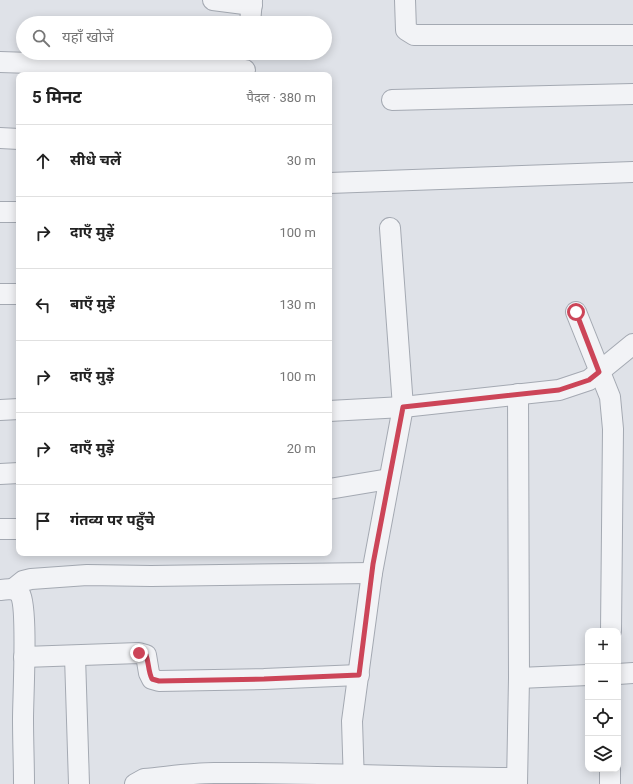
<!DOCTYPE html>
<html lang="hi">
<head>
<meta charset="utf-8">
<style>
	:root { --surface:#fff; --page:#f6f6f6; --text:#222; --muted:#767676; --line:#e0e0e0 }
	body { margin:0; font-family:Roboto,"Noto Sans Devanagari",sans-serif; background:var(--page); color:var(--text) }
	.controls { position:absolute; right:12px; bottom:12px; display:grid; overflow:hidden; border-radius:8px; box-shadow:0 2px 10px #0003 }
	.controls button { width:36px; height:36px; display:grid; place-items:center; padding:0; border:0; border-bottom:1px solid var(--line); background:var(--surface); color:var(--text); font:20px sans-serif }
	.stop { position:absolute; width:12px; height:12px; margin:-9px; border:3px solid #cc4558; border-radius:50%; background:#fff }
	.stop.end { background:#cc4558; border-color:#fff; box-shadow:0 1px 4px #0008 }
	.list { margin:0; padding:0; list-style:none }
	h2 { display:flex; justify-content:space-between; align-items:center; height:52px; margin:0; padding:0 16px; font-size:17px }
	h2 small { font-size:13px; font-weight:400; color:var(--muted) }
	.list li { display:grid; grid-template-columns:26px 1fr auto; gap:12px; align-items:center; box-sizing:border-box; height:72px; padding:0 16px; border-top:1px solid var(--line) }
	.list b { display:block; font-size:15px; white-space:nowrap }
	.list em { font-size:13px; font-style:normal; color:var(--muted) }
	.icon { flex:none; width:22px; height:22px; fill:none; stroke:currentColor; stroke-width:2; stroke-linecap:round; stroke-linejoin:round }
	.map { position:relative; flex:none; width:633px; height:784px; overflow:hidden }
	.search { position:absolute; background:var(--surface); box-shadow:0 2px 10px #0003; left:16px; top:16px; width:316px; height:44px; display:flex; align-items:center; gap:10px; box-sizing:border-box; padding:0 14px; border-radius:22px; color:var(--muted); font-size:15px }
	.panel { position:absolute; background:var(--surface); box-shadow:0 2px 10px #0003; left:16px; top:72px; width:316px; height:484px; border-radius:8px }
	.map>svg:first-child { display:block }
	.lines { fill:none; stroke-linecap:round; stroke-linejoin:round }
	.minor-casing { stroke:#a4a9b2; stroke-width:22 }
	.minor { stroke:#f2f3f6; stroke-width:20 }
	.route { stroke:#cc4558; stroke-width:5 }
</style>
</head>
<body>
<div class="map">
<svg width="633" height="784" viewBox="0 0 633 784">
	<rect width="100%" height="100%" fill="#dfe2e8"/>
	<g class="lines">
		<!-- minor casing -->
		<g class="minor-casing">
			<g id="minor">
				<polyline points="213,0 252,5"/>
				<polyline points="405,0 406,30 414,35 633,35"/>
				<polyline points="250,23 252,0"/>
				<polyline points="0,62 245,70"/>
				<polyline points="392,100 633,94"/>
				<polyline points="0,138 19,139"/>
				<polyline points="329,183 633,172"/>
				<polyline points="0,212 19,212"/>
				<polyline points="0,294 19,294"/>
				<polyline points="576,312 610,397 613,429 611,631"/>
				<polyline points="0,410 19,409"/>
				<polyline points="329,411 403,407 559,390 589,380 633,344"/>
				<polyline points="0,474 19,473"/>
				<polyline points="329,489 389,479"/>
				<polyline points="0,529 19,529"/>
				<polyline points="13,589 23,581 31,579 87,575 151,576 372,573"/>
				<path d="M 0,590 C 7,589 16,588 20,594 C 28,607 23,698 23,719 C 23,741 24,763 24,784"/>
				<polyline points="75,656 79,784"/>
				<polyline points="24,657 139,653 146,655 149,673 152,679 159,681 264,679 359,675"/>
				<polyline points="618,674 633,673"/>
				<polyline points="519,678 588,675"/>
				<path d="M 135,784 L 144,779 C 167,777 191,773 214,773 C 315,772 416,778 517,778"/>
				<polyline points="354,784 352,721 372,573 403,407 390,228"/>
				<polyline points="517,784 519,678 518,394"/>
				<polyline points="610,784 610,769"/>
			</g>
		</g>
		<!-- minor -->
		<use href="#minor" class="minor"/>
	</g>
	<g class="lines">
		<!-- route -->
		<path class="route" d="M 139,653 L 146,655 C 149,663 148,671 152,679 L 159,681 L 264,679 L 359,675 L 373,564 L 403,407 L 559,390 L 589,380 L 599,372 L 576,312"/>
	</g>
</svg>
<div class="controls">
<button>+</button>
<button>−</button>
<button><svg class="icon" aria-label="locate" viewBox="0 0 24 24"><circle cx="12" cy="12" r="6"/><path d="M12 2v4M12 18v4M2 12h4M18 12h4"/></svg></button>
<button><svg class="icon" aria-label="layers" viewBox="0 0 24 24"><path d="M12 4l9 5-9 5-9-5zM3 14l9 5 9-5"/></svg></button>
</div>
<div class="stop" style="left:576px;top:312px"></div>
<div class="stop end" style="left:139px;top:653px"></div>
<div class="search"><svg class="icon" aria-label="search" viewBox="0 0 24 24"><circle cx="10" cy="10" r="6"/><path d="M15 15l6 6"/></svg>यहाँ खोजें</div>
<section class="panel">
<h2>5 मिनट<small>पैदल · 380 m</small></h2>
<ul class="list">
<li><svg class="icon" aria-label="ahead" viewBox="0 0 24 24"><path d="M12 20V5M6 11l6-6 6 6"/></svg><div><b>सीधे चलें</b></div><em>30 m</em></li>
<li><svg class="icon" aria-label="right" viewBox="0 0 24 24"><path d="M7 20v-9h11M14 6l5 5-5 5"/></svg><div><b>दाएँ मुड़ें</b></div><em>100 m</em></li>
<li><svg class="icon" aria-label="left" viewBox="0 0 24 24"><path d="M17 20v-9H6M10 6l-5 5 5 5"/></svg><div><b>बाएँ मुड़ें</b></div><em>130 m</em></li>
<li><svg class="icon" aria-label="right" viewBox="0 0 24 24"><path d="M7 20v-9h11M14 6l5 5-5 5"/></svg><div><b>दाएँ मुड़ें</b></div><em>100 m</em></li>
<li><svg class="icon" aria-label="right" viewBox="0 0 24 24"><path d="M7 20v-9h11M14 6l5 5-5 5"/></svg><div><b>दाएँ मुड़ें</b></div><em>20 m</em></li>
<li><svg class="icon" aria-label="arrive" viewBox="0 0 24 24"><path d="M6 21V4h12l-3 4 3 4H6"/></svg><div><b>गंतव्य पर पहुँचे</b></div></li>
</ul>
</section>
</div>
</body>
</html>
